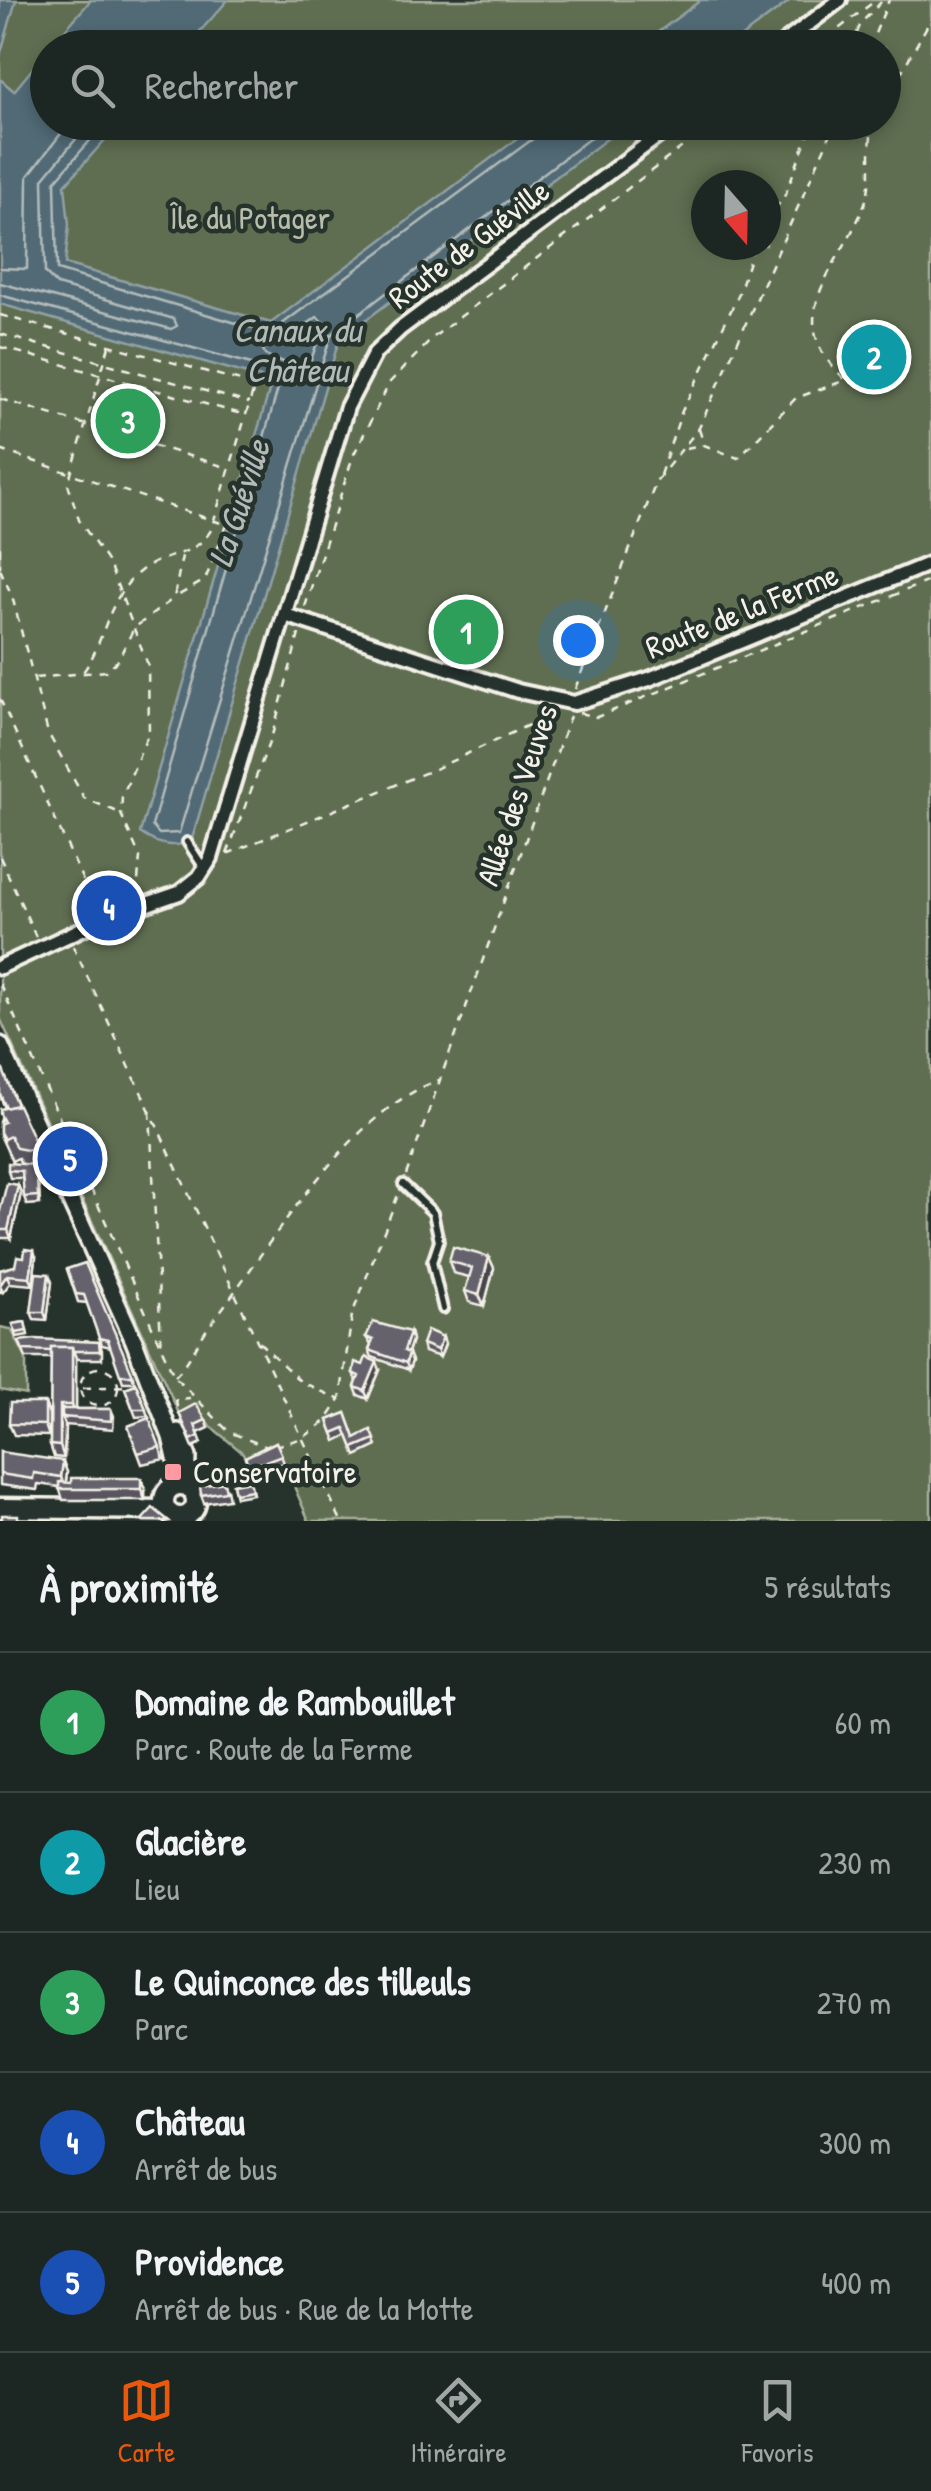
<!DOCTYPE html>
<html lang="fr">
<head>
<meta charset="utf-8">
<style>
	:root { --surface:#1c2622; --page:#252e2a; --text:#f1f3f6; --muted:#a0a5a5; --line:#3a4340; --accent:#ea580c }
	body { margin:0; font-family:"Patrick Hand",sans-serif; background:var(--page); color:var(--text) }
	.compass { position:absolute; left:691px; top:170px; width:90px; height:90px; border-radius:50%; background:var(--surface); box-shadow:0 5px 15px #0003; rotate:160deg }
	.you { position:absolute; left:578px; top:640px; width:35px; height:35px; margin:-25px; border:8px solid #fff; border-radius:50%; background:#1a73e8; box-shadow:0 0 0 15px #1a73e833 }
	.badge { display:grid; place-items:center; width:65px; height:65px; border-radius:50%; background:var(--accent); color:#fff; font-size:32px; font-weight:700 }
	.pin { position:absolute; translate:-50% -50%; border:5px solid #fff; box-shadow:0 2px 10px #0006 }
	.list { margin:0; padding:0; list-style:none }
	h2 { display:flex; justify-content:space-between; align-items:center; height:130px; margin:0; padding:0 40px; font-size:42px }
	h2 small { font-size:32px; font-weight:400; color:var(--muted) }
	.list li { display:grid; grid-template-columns:65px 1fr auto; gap:30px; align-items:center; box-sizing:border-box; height:140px; padding:0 40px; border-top:2px solid var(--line) }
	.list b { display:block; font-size:38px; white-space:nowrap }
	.list p { margin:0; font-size:32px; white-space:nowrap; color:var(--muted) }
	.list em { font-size:32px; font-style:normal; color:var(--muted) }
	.icon { flex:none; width:55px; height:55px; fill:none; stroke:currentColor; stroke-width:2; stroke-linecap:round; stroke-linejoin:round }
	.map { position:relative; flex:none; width:931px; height:1521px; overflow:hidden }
	.search { position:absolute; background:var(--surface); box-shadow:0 5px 15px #0003; left:30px; right:30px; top:30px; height:110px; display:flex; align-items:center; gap:25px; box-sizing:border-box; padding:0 35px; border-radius:55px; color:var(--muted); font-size:38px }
	.sheet { height:830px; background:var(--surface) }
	nav { display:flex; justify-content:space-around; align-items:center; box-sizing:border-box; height:140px; border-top:2px solid var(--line); background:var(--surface); font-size:28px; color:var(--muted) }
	nav a { display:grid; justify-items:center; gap:5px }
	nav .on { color:var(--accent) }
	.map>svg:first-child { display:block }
	.green { fill:#5e6e51; stroke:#a9b09c; stroke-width:2.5; fill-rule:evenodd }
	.water { fill:#516b76; stroke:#92a1a4; stroke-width:2.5 }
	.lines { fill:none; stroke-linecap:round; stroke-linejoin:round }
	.shore { stroke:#b3bbba; stroke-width:2.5 }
	.service-casing { stroke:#f4f1e8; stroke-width:14 }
	.minor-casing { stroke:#f4f1e8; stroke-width:20 }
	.tertiary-casing { stroke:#f4f1e8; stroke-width:22 }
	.secondary-casing { stroke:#f4f1e8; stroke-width:25 }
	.path { stroke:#f4f1e8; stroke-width:2.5; stroke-dasharray:8 8; stroke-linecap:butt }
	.service { stroke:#26332d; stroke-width:6 }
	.minor { stroke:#26332d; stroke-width:12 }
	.tertiary { stroke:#26332d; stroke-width:15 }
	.secondary { stroke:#26332d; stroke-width:18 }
	.wall { fill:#58545e; stroke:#f4f1e8; stroke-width:2.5 }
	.shaded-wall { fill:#47454c; stroke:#f4f1e8; stroke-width:2.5 }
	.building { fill:#66626d; stroke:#f4f1e8; stroke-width:2.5 }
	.poi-dot { fill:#ff9aa2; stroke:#26332d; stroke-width:4 }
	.labels { text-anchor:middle; stroke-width:9; stroke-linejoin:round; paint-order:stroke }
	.park-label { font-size:32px; fill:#b8bdac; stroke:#26332d }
	.street-label { font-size:32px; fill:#f4f1e8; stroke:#26332d }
	.poi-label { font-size:32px; fill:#f4f1e8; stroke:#26332d; text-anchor:start }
	.water-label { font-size:35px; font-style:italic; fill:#b3bbba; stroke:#26332d }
</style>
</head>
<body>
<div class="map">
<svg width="931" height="1521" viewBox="0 0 931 1521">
	<rect width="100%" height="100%" fill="#26332d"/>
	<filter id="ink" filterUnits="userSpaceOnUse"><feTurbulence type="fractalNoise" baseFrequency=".01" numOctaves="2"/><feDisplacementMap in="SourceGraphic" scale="20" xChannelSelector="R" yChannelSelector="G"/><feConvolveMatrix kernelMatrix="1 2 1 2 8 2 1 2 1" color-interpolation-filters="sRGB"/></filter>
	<g filter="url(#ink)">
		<!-- green -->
		<g class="green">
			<path d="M 0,0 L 931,0 L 931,1521 L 309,1521 L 284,1463 L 252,1475 L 243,1453 L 203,1420 L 186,1429 L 0,1018 ZM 48,48 L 884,48 L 884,122 L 48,122 ZM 706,185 L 766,185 L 766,245 L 706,245 Z"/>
			<polygon points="0,1327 11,1329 26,1358 26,1395 0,1390"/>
		</g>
		<!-- water -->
		<g class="water">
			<polygon points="0,0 16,0 0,56"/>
			<polygon points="91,0 228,0 186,47 50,47"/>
			<polygon points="701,0 791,0 728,47 638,47"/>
			<path d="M 47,51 L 48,122 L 120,123 L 65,185 L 69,225 L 65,264 L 271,323 L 538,123 L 628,123 L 339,340 L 192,839 C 176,850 157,845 140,833 L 272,381 L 0,304 L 0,79 L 14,91 Z"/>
		</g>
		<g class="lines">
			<!-- shore -->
			<g class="shore">
				<polyline points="106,122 55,181 57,270 270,333 538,135 543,122"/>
				<polyline points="0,268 27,269 28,176 70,122"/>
				<polyline points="0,283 171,329 177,326 174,319 57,285 45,273 43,179 90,122"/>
				<polyline points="0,295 273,370 281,378 152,826 159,834 179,833 331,335 611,122"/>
				<polygon points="317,317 324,323 304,380 298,382 286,363 265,355 263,349 282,343"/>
			</g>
			<!-- service casing -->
			<g class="service-casing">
				<g id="service">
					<polyline points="187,842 204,868"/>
					<polyline points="403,1184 433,1213 439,1241 432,1262 443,1309"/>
				</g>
			</g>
			<!-- minor casing -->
			<g class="minor-casing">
				<g id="minor">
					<polyline points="777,48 840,0"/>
					<polyline points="285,615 518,691 574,703 649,679 931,563"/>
					<polyline points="0,967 101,920 179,893 199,877 211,858 347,407 375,353 400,329 677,122"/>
				</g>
			</g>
			<!-- tertiary casing -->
			<g class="tertiary-casing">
				<g id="tertiary">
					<polyline points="0,1045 134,1341 171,1437 178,1467 173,1487"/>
					<polyline points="178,1432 188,1457 187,1487"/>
				</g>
			</g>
			<!-- secondary casing -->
			<g class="secondary-casing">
				<g id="secondary">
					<circle cx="180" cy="1501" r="16"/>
					<polyline points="0,1508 166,1510"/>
				</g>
			</g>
			<!-- path -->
			<g class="path">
				<polyline points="814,48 876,0"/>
				<polyline points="851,48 861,23 883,0"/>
				<polyline points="869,48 889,0"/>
				<polyline points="884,103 931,19"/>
				<polyline points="766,223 785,195 813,122"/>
				<path d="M 0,315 L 255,385 L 211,530 C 194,559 161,552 138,573 C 104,603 105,646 80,676"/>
				<polyline points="0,334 249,403"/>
				<polyline points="109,346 68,484 79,520 109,564 148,665 149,732 122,797 121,814 140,857 137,893"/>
				<polyline points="0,347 245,415"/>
				<polyline points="0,399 229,468"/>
				<path d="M 699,429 L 704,445 L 738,458 L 796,398 L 846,380 C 773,316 845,264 866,200 C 874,175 866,148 874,122"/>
				<polyline points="686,448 702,445"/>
				<polyline points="0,450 227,525 205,580 174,598"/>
				<polyline points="660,475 682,411 738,296 754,245"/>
				<polyline points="0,547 0,567"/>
				<polyline points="0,569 12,596 48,733 84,798 120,813"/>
				<polyline points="305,607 353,456 390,382 435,336 715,122"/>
				<polyline points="35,678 106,671 118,660 134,628 174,598 182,556"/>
				<polyline points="575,689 657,480 699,428 836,122"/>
				<polyline points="0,699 96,909"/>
				<polyline points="579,713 597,717 931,580"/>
				<polyline points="227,854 273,732 299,634"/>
				<polyline points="227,854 437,768 554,713"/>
				<polyline points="0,857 36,937"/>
				<polyline points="73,946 341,1521"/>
				<polyline points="0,984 174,1376 229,1432 267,1447"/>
				<polyline points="150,1111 161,1343"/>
				<polyline points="406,1175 570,716"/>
				<polyline points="259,1342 300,1381 340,1400"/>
				<circle cx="99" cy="1387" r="19"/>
				<path d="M 175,1376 C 189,1363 198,1341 210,1325 C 268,1250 346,1113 439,1080"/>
				<polyline points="83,1388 129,1386"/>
				<polyline points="177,1407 176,1399 190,1398"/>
				<polyline points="275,1446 303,1438 326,1421 340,1400 352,1315 399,1192"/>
			</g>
			<!-- service -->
			<use href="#service" class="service"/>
			<!-- minor -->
			<use href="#minor" class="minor"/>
			<!-- tertiary -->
			<use href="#tertiary" class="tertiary"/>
			<!-- secondary -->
			<use href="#secondary" class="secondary"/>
		</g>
		<!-- wall -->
		<g class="wall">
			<polygon points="884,339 889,351 889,360 881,369 870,370 859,352 855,341"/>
			<polygon points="0,1070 37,1146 45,1168 38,1171 40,1204 27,1205 24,1197 23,1178 10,1178 8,1170 21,1164 18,1158 12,1161 0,1135 0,1122 5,1108 0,1096"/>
			<polygon points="18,1185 21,1193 11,1238 0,1238 0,1211"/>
			<polygon points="36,1257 33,1285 10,1283 3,1292 0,1292 0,1270 15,1266"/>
			<polygon points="489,1257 494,1268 484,1306 469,1302 465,1291 469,1277 453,1273 449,1261"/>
			<polygon points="85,1263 135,1382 123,1382 111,1347 102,1345 87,1303 78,1302 67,1269"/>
			<polygon points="52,1282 47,1320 34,1319 31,1312"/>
			<polygon points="25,1322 28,1335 17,1337 13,1324"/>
			<polygon points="410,1332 412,1340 408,1353 412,1361 409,1370 372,1357 369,1350 371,1345 366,1337"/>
			<polygon points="443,1337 445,1344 440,1357 424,1352 422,1344"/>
			<polygon points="19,1341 99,1342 102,1350 102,1359 76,1359 76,1409 111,1409 114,1416 113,1429 65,1425 64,1458 54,1457 50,1445 51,1358 26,1358"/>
			<polygon points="380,1370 368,1399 358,1395 355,1387 357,1381 353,1373"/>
			<polygon points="136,1384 148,1416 136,1417 125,1388"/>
			<polygon points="45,1403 49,1415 49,1436 14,1435 9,1424"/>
			<polygon points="179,1413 206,1420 209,1428 198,1433 202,1443 193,1447"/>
			<polygon points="346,1413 355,1438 371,1430 377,1446 356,1456 348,1435 336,1441 328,1420"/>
			<polygon points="149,1418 164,1459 142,1464 128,1426"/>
			<polygon points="276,1442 284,1463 252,1475 245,1457"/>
			<polygon points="0,1452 67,1472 66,1483 145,1489 145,1500 63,1500 59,1487 38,1484 37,1490 0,1485"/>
			<polygon points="250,1481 253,1494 236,1497 233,1484"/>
			<polygon points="227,1489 229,1499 204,1503 201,1495"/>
		</g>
		<!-- shaded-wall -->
		<g class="shaded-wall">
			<polygon points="884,339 889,351 889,360 881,369 877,358"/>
			<polygon points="36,1165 38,1173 40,1204 38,1196"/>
			<polygon points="18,1185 21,1193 11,1238 8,1230"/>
			<polygon points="34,1250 36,1257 33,1285 30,1277"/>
			<polygon points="489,1257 494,1268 484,1306 479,1295"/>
			<polygon points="49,1274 52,1282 47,1320 44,1312"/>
			<polygon points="7,1275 10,1283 3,1292 0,1285"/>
			<polygon points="410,1332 412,1340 406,1358 404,1351"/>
			<polygon points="443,1337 445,1344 440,1357 437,1350"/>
			<polygon points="72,1347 76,1358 76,1417 72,1405"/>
			<polygon points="409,1353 412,1361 409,1370 406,1363"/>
			<polygon points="377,1362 380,1370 368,1399 365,1391"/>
			<polygon points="45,1403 49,1415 49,1436 45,1425"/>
			<polygon points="60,1405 65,1418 62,1417 65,1425 64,1458 60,1446"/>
			<polygon points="63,1461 67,1472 65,1488 61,1477"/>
			<polygon points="141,1478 145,1489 145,1500 141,1489"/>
		</g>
		<!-- building -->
		<g class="building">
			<polygon points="874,329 884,339 885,349 877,358 866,359 855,341 862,331"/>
			<polygon points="3,1070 17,1105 6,1108 0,1094 0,1071"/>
			<polygon points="18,1105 37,1146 27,1150 16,1148 10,1136 4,1139 0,1132 0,1124 4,1122 0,1114 0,1109"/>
			<polygon points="8,1163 36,1165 38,1196 24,1197 22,1171 8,1170"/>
			<polygon points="7,1183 18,1185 8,1230 0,1230 0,1211"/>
			<polygon points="453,1247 489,1257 479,1295 465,1291 472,1268 449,1261"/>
			<polygon points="25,1249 34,1250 30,1277 7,1275 0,1285 0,1270 15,1266 17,1256 24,1257"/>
			<polygon points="85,1263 133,1375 120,1375 108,1340 99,1338 84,1295 76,1294 67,1269"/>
			<polygon points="36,1273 49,1274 44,1312 31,1312"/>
			<polygon points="25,1322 27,1331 16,1333 13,1324"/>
			<polygon points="373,1322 410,1332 404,1351 409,1353 406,1363 369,1350 373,1340 366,1337"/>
			<polygon points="427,1330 443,1337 437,1350 422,1344"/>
			<polygon points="35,1339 99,1342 100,1351 73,1351 72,1347 51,1347 51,1351 23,1350 19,1341"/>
			<polygon points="51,1347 72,1347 72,1405 60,1405 60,1446 50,1445"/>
			<polygon points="366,1357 377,1362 365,1391 355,1387 359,1376 353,1373 355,1362 363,1365"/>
			<polygon points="136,1384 146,1409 133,1409 125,1388"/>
			<polygon points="10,1403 45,1403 45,1425 9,1424"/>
			<polygon points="196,1404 206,1420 195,1425 199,1436 191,1440 179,1413"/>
			<polygon points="62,1409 111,1409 111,1421 62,1417"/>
			<polygon points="346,1413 355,1438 371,1430 375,1439 353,1448 345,1428 333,1433 328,1420"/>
			<polygon points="149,1418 160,1447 138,1453 128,1426"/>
			<polygon points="276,1442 282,1455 250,1467 245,1457"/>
			<polygon points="0,1452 63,1461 61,1477 34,1473 33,1479 0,1474"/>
			<polygon points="71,1478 141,1478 141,1489 59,1489 59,1482 71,1483"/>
			<polygon points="250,1481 252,1490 235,1493 233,1484"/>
			<polygon points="224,1482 226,1491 201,1495 200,1486"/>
			<polygon points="153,1508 169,1521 141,1521"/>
			<rect x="2" y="1515" width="16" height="6"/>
		</g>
	</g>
	<!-- markers -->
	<rect class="poi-dot" x="163" y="1462" width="20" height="20" rx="5"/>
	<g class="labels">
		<!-- park labels -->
		<g class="park-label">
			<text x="250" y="229">Île du Potager</text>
		</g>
		<!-- street labels -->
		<g class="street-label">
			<text transform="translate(469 244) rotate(-37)" y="11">Route de Guéville</text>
			<text transform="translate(742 611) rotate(-22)" y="11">Route de la Ferme</text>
			<text transform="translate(517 795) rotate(-71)" y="11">Allée des Veuves</text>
		</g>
		<!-- poi labels -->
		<g class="poi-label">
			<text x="193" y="1483">Conservatoire</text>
		</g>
		<!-- water labels -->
		<g class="water-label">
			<text x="297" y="342">Canaux du<tspan x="297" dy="40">Château</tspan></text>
			<text transform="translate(239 503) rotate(-72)" y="12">La Guéville</text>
		</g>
	</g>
</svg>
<svg class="compass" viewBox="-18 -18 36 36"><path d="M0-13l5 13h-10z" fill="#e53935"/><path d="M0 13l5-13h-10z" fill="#a0a5a5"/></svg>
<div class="you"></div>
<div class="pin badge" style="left:466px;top:632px;background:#2e9e5b">1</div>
<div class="pin badge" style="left:874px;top:357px;background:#0f9aa8">2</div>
<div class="pin badge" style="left:128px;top:421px;background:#2e9e5b">3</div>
<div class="pin badge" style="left:109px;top:908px;background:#1a4fb4">4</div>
<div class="pin badge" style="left:70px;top:1159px;background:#1a4fb4">5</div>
<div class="search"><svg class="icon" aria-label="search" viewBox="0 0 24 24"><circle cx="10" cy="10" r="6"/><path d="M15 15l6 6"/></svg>Rechercher</div>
</div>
<section class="sheet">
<h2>À proximité<small>5 résultats</small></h2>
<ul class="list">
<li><span class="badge" style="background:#2e9e5b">1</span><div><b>Domaine de Rambouillet</b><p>Parc · Route de la Ferme</p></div><em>60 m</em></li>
<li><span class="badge" style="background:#0f9aa8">2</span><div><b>Glacière</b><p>Lieu</p></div><em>230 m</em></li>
<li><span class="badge" style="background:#2e9e5b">3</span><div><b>Le Quinconce des tilleuls</b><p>Parc</p></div><em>270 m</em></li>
<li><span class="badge" style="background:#1a4fb4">4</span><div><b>Château</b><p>Arrêt de bus</p></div><em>300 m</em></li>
<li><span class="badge" style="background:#1a4fb4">5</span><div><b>Providence</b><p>Arrêt de bus · Rue de la Motte</p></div><em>400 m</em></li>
</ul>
</section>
<nav>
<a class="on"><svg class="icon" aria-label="map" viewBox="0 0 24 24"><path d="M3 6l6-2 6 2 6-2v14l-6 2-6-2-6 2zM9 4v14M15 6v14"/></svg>Carte</a>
<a><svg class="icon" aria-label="directions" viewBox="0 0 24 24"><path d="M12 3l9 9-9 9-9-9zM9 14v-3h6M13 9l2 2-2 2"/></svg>Itinéraire</a>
<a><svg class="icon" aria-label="saved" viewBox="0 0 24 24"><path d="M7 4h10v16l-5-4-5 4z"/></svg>Favoris</a>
</nav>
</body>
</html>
